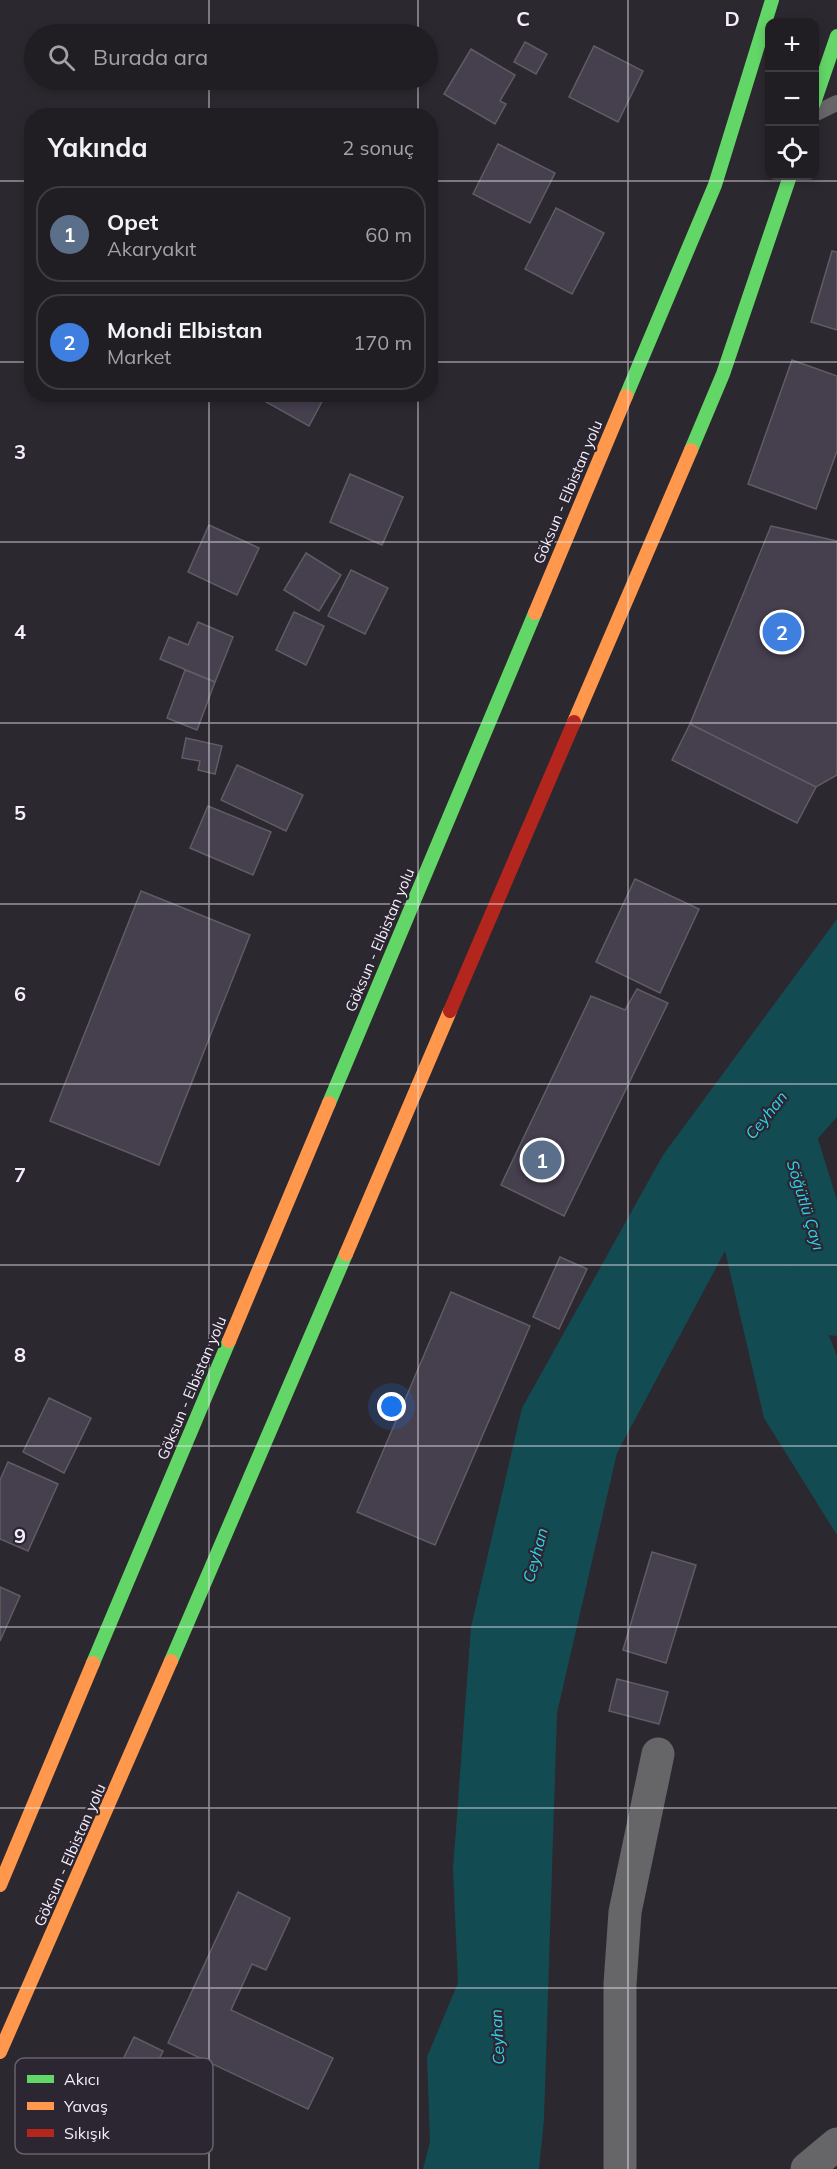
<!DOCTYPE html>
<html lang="tr">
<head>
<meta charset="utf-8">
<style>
	:root { --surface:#211e23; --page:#2d2b30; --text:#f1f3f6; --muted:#a2a2a6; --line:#3e3c41; --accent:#b45309 }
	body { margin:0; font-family:Mulish,sans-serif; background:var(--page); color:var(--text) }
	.controls { position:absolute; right:18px; top:18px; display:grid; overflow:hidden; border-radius:12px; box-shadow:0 3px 9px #0003 }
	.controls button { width:54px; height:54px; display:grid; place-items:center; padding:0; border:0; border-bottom:2px solid var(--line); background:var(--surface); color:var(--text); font:30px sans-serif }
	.you { position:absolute; left:392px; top:1407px; width:21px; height:21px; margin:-15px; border:4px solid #fff; border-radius:50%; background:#1a73e8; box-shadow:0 0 0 9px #1a73e833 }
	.badge { display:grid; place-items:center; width:39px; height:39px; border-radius:50%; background:var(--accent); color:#fff; font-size:20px; font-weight:700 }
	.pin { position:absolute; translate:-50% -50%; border:3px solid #fff; box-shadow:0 2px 6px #0006 }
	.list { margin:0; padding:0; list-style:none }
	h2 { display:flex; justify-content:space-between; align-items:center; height:78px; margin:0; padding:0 24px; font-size:26px }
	h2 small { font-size:20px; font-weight:400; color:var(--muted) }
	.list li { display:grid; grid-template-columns:39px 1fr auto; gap:18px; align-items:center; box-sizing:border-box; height:96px; margin:0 12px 12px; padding:0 12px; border:2px solid var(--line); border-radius:24px }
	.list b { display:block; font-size:22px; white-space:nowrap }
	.list p { margin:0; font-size:20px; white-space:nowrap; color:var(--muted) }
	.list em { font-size:20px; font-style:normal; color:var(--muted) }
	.icon { flex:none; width:33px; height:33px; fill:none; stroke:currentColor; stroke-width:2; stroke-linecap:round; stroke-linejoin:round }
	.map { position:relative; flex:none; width:837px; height:2169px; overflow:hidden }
	.search { position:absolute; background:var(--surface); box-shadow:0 3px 9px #0003; left:24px; top:24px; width:414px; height:66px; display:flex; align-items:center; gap:15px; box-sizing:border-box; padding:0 21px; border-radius:33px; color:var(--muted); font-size:22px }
	.panel { position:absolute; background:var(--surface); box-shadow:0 3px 9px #0003; left:24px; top:108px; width:414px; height:294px; border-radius:24px }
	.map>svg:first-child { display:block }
	.water { fill:#134b52 }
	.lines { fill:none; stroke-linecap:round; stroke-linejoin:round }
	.river { stroke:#134b52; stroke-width:62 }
	.building { fill:#453f4e; stroke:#5f5d63; stroke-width:1.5 }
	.lane { stroke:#666568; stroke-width:16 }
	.street { stroke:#666568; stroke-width:33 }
	.fast { stroke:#63d668; stroke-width:14 }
	.slow { stroke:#ff974d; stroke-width:14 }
	.jam { stroke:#b3261e; stroke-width:14 }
	.grid { fill:none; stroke:#f3eef7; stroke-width:1.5; stroke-opacity:0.55 }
	.labels { text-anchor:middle; stroke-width:4.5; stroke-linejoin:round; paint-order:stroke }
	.street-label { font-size:15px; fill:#f3eef7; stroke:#2c2532 }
	.water-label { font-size:16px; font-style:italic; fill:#2bd6ea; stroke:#2c2532 }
	.key { fill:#2c2532; stroke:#68616d; stroke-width:1.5 }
	.key-label { font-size:16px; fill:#f3eef7 }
	.grid-label { font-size:20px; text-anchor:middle; font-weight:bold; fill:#f3eef7; stroke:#2c2532; stroke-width:4.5; stroke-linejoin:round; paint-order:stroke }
</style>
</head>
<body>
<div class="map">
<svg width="837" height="2169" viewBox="0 0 837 2169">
	<rect width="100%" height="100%" fill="#2c282f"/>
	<!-- water -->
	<polygon class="water" points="837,919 837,1117 795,1164 793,1244 837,1356 837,1535 764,1418 725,1251 617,1453 557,1713 544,2119 539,2169 423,2169 430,2142 427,2057 458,1983 453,1869 471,1627 522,1408 663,1155"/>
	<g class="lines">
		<!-- river -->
		<polyline class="river" points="775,1105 837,1305"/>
	</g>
	<!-- building -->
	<g class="building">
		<polygon points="525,42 547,54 536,74 514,62"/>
		<polygon points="594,46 643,71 618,122 569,97"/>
		<polygon points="471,49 515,75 500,101 506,104 495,124 444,94"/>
		<polygon points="498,144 555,173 530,223 473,194"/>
		<polygon points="556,208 604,233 572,294 525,269"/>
		<polygon points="832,251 837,252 837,330 811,322"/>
		<polygon points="792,360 837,376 837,451 816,509 748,484"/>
		<polygon points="252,394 326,394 309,426"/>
		<polygon points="350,474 403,497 382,545 330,522"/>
		<polygon points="209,525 259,548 237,595 188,572"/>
		<polygon points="771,526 837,541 837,775 816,787 690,724"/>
		<polygon points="306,553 341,575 319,611 284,590"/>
		<polygon points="351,570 388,588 365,634 328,616"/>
		<polygon points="294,612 324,626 306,665 276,650"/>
		<polygon points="198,622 233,637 215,682 160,659 169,637 188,645"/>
		<polygon points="185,670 215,682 197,730 167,718"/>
		<polygon points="690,724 816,787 797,823 672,760"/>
		<polygon points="186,738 222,746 215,774 198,770 200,761 182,758"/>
		<polygon points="237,765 303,795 286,831 221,800"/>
		<polygon points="208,806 271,832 253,875 190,848"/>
		<polygon points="635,879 699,909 660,993 596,962"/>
		<polygon points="141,891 250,935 159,1165 50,1121"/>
		<polygon points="637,989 668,1003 564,1216 501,1185 591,996 625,1010"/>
		<polygon points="560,1257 587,1269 559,1329 533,1317"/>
		<polygon points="451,1292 530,1326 435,1545 357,1512"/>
		<polygon points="49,1398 91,1418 64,1473 23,1452"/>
		<polygon points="8,1462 58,1484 28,1551 0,1539 0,1480"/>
		<polygon points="652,1552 696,1565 666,1663 623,1650"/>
		<polygon points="0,1587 20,1596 0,1641"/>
		<polygon points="617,1679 668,1692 659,1724 609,1711"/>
		<polygon points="238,1892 290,1918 266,1970 252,1964 231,2010 333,2058 308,2109 168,2043"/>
		<polygon points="134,2037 163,2051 139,2100 110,2086"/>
	</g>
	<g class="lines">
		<!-- lane -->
		<polyline class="lane" points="814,114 837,103"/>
		<!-- street -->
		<g class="street">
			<polyline points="620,2169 620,1984 625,1912 658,1754"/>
			<polyline points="807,2169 837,2144"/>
		</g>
		<!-- fast -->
		<g class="fast">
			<polyline points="814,103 837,36"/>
			<polyline points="626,396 715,185 772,0"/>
			<polyline points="691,450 723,374 790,176"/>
			<polyline points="329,1103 535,613"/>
			<polyline points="171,1661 346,1254"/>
			<polyline points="93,1663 229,1341"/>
		</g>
		<!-- slow -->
		<g class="slow">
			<polyline points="535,613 626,396"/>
			<polyline points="574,722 691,450"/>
			<polyline points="346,1254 450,1011"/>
			<polyline points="229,1341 329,1103"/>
			<polyline points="0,1885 93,1663"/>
			<polyline points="0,2052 171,1661"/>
		</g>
		<!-- jam -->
		<polyline class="jam" points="450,1011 574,722"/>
	</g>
	<!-- grid -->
	<path class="grid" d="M 209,0 L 209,34M 418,0 L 418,34M 628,0 L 628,2169M 209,80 L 209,116M 418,80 L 418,116M 0,181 L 32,181M 430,181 L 837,181M 0,362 L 32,362M 430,362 L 837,362M 209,394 L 209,2169M 418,394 L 418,2169M 0,542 L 837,542M 0,723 L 837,723M 0,904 L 837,904M 0,1084 L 837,1084M 0,1265 L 837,1265M 0,1446 L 837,1446M 0,1627 L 837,1627M 0,1808 L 837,1808M 0,1988 L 837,1988"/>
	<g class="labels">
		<!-- street labels -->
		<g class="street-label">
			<text transform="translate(568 492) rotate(-67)" y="5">Göksun - Elbistan yolu</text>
			<text transform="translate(380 940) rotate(-67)" y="5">Göksun - Elbistan yolu</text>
			<text transform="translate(192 1388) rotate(-67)" y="5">Göksun - Elbistan yolu</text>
			<text transform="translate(70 1855) rotate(-66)" y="5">Göksun - Elbistan yolu</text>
		</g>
		<!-- water labels -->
		<g class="water-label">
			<text transform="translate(766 1115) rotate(-51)" y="6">Ceyhan</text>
			<text transform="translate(806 1205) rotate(73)" y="6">Söğütlü Çayı</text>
			<text transform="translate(535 1555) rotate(-75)" y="6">Ceyhan</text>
			<text transform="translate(497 2037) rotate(-93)" y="6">Ceyhan</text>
		</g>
	</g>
	<!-- legend -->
	<rect x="15" y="2058" width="198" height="96" rx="9" class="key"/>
	<rect x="27" y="2075" width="27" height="8" fill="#63d668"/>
	<rect x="27" y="2102" width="27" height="8" fill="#ff974d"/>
	<rect x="27" y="2129" width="27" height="8" fill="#b3261e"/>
	<g class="key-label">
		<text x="64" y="2085">Akıcı</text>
		<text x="64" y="2112">Yavaş</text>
		<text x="64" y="2139">Sıkışık</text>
	</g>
	<g class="grid-label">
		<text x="523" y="26">C</text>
		<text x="732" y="26">D</text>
		<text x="20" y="459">3</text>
		<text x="20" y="639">4</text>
		<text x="20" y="820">5</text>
		<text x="20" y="1001">6</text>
		<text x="20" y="1182">7</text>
		<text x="20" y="1362">8</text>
		<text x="20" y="1543">9</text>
	</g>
</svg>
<div class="controls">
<button>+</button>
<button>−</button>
<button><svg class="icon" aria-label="locate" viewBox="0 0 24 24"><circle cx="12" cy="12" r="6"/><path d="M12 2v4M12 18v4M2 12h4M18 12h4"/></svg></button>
</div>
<div class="you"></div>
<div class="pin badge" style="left:542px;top:1160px;background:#5c6f8a">1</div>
<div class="pin badge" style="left:782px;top:632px;background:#3f7fe0">2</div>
<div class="search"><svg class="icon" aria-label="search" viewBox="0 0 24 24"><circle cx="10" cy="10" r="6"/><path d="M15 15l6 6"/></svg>Burada ara</div>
<section class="panel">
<h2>Yakında<small>2 sonuç</small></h2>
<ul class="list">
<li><span class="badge" style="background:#5c6f8a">1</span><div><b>Opet</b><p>Akaryakıt</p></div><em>60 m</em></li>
<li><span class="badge" style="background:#3f7fe0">2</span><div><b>Mondi Elbistan</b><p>Market</p></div><em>170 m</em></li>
</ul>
</section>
</div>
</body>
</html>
